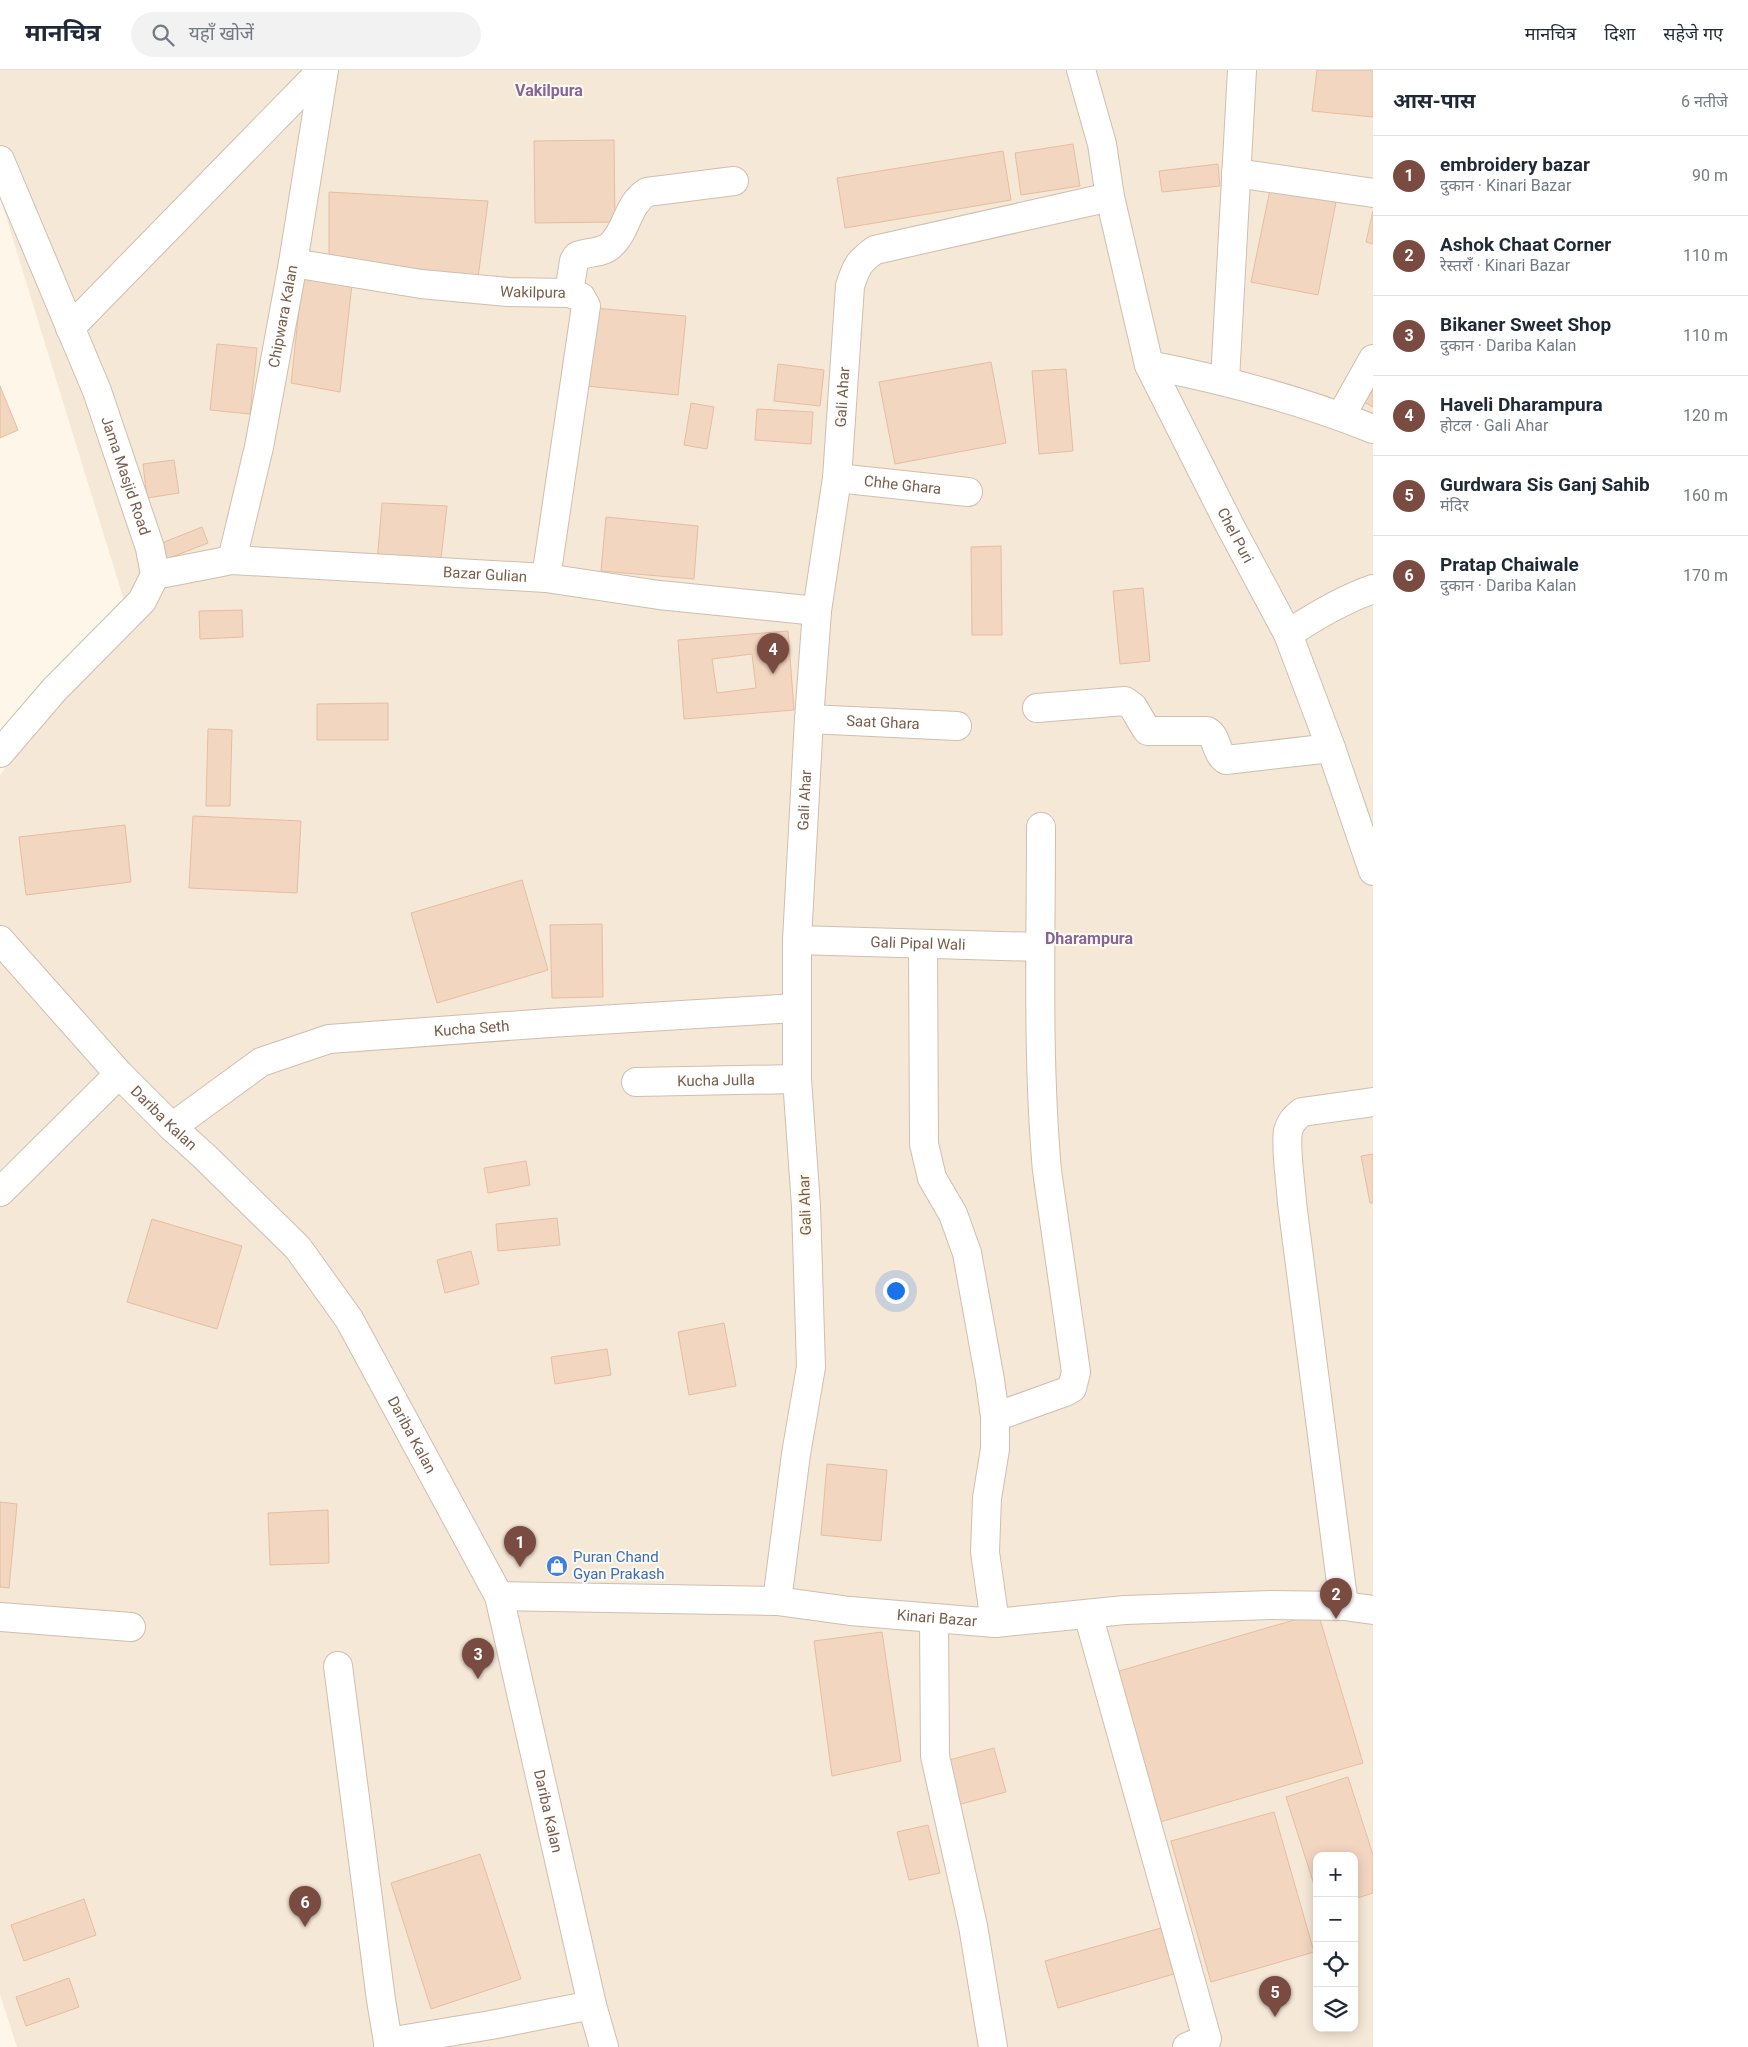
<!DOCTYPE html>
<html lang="hi">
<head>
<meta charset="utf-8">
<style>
	:root { --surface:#fff; --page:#f2f2f3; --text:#1f2937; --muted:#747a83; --line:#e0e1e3; --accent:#7a4b41 }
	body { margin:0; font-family:Roboto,"Noto Sans Devanagari",sans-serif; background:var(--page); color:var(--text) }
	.controls { position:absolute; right:15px; bottom:15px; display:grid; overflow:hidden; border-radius:10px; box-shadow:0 2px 12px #0003 }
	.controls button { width:45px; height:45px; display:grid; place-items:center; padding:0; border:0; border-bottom:1px solid var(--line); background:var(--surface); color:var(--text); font:25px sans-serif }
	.you { position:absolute; left:895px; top:1220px; width:18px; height:18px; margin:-12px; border:4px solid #fff; border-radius:50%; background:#1a73e8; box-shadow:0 0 0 8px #1a73e833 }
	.badge { display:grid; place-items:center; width:32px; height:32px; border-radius:50%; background:var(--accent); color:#fff; font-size:16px; font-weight:700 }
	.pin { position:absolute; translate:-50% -41px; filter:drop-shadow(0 1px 2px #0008) }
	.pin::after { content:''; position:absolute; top:26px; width:18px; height:15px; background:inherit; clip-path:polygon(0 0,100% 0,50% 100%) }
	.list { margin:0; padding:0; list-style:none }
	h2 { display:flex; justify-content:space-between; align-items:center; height:65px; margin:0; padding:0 20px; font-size:21px }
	h2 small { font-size:16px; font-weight:400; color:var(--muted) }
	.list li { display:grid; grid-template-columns:32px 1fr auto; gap:15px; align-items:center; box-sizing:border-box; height:80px; padding:0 20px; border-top:1px solid var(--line) }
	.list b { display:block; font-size:19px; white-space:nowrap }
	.list p { margin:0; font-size:16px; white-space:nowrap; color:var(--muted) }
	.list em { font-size:16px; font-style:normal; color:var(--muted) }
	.icon { flex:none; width:28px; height:28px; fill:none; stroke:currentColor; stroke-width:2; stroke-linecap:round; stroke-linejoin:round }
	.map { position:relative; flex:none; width:1373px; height:1977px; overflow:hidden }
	header { display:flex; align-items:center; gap:30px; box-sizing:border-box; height:70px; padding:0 25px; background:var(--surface); border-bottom:1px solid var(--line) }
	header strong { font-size:24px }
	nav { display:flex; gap:28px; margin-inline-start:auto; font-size:18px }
	.search { width:350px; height:45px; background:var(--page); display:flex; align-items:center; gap:12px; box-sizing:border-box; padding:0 18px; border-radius:28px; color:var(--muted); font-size:19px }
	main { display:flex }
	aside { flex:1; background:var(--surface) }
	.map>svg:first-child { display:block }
	.residential { fill:#f5e8d7; fill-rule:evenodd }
	.building { fill:#f3d6c0; stroke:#e6bda0; fill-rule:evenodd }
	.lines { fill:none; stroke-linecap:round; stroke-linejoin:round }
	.minor-casing { stroke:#d0beae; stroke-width:30 }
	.minor { stroke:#fff; stroke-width:28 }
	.labels { text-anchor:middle; stroke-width:4; stroke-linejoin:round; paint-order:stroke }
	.street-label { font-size:15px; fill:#795d4b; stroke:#fffaf0 }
	.shop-label { font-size:15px; fill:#366cbe; stroke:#fffaf0; text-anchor:start }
	.neighbourhood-label { font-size:16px; font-weight:bold; fill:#866495; stroke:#fffaf0 }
</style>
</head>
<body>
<header>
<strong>मानचित्र</strong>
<div class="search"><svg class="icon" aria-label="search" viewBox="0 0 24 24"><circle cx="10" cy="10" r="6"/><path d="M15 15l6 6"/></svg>यहाँ खोजें</div>
<nav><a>मानचित्र</a><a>दिशा</a><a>सहेजे गए</a></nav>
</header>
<main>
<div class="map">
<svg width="1373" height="1977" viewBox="0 0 1373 1977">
	<rect width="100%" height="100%" fill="#fdf6e9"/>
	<!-- residential -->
	<path class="residential" d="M 0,0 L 1373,0 L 1373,1977 L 17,1977 L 0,1924 L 0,705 L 127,540 L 0,127 ZM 1317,1786 L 1354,1786 L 1354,1958 L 1317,1958 Z"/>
	<!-- building -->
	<g class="building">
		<polygon points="1317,0 1373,0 1373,47 1312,41"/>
		<polygon points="614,70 615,152 535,153 534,71"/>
		<polygon points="1073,74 1080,116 1021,125 1015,83"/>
		<polygon points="1003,81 1011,130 845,158 837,108"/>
		<polygon points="1218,94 1220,116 1162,122 1159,101"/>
		<polygon points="1270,120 1336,132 1318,225 1251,212"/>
		<polygon points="329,122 488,131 478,208 329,190"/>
		<polygon points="1373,141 1373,174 1366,172"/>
		<polygon points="303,203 352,214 340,322 291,313"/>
		<polygon points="594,238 686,246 678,325 586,316"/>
		<polygon points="217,274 257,278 250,344 210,340"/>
		<polygon points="991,292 1006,373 895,394 879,312"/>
		<polygon points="778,294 824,300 820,336 774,331"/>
		<polygon points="1066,299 1073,381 1039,384 1032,301"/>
		<polygon points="1373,300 1373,337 1357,328"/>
		<polygon points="0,316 18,360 0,368"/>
		<polygon points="691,333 714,337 707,379 684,375"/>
		<polygon points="757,339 813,342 811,374 755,370"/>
		<polygon points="174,390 179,423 147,428 143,394"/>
		<polygon points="382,433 447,436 440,497 377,493"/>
		<polygon points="606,447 698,456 694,509 601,501"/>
		<polygon points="202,457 208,473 159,492 152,477"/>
		<polygon points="1001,476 1002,565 972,565 971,477"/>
		<polygon points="1143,518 1150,591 1120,594 1113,521"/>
		<polygon points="242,540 243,567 200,569 199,541"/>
		<path d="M 788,561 L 794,640 L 684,649 L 678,570 ZM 752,584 L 756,618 L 717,623 L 712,589 Z"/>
		<polygon points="388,633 388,670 317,670 317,634"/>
		<polygon points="208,659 232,660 230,736 206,736"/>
		<polygon points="193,746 301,751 297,823 189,818"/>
		<polygon points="125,755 131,812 26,825 19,767"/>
		<polygon points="522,810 548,900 437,933 411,843"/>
		<polygon points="602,854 603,927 552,928 550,855"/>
		<polygon points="1373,1084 1373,1133 1370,1133 1361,1086"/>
		<polygon points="526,1091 530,1115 488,1123 484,1098"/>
		<polygon points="557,1148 560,1175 498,1181 496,1154"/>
		<polygon points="152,1149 242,1176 217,1259 127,1232"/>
		<polygon points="471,1181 479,1214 445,1223 437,1190"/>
		<polygon points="724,1253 736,1316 689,1325 678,1262"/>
		<polygon points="607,1279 611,1305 555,1314 551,1287"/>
		<polygon points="827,1394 887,1400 881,1471 821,1465"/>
		<polygon points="0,1432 17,1434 9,1518 0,1517"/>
		<polygon points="328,1440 329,1493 270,1495 268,1443"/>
		<polygon points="1318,1543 1363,1693 1153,1754 1109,1604"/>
		<polygon points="882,1562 901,1691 832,1706 814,1571"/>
		<polygon points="994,1678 1006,1722 950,1737 938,1693"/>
		<polygon points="1348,1707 1373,1785 1373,1823 1354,1829 1354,1786 1317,1786 1317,1824 1286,1727"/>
		<polygon points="1274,1742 1314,1882 1211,1912 1171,1771"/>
		<polygon points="928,1755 940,1803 909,1810 897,1762"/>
		<polygon points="480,1784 521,1909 431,1939 391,1813"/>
		<polygon points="84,1829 96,1865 24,1891 11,1855"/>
		<polygon points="1161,1858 1174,1904 1058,1938 1045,1891"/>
		<polygon points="69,1908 79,1937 26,1956 16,1927"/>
	</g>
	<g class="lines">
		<!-- minor casing -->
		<g class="minor-casing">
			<g id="minor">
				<path id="s1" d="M 1081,0 L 1102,74 L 1110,127 L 1149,295 L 1229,454 L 1288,564 L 1331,678 L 1373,801"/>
				<path id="s2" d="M 0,90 L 97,321 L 150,478 L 155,505 L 142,531 L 54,620 L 0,683"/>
				<polyline points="1236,103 1373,123"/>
				<path id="s3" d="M 293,193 L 421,214 L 508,222 L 569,223 L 581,227 L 586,236 L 546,508"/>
				<path d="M 569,223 L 574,191 L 577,186 C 587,182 602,183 610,176 C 627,162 627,134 647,122 L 734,111"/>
				<polyline points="70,258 322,0"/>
				<path d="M 1149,295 C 1225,310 1301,330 1373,359"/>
				<polyline points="1225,310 1242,0"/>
				<polyline points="1341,346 1373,289"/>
				<path id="s4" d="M 837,408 L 968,422"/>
				<path id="s5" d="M 232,490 L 259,377 L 293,193 L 324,0"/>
				<path id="s6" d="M 155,505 L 232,490 L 546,508 L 659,525 L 817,541"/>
				<path d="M 1288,564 C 1315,546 1342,530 1373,519"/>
				<path d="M 1037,638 L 1125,631 L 1133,637 L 1146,659 L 1148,661 L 1207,661 C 1218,667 1215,683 1226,690 L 1331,678"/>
				<path id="s7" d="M 809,649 L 957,656"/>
				<path id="s8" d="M 0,870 L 119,1004 L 172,1057 L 204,1086 L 298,1178 L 349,1249 L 499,1526 L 592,1935 L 604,1977"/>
				<path id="s9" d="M 797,870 L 1039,877"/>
				<polyline points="923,874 924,1074 932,1108 953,1144 967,1183 990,1310 995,1347 995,1379 987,1428 985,1482 995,1553"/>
				<path id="s10" d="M 636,1012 L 797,1009"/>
				<path id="s11" d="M 172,1057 L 261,992 L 329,969 L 549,953 L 796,938"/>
				<polyline points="0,1122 119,1004"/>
				<path d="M 995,1347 L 1065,1322 L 1072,1318 L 1076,1302 L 1047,1101 C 1037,987 1041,872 1041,757"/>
				<path id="s12" d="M 499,1526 L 777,1531 L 850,1541 L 995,1553 L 1125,1540 L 1271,1535 L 1344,1536 L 1373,1540"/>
				<path id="s13" d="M 777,1531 L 796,1384 L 811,1297 L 806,1136 L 797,1009 L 797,870 L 809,649 L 817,541 L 837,408 L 850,216 C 856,197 859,191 875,180 L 1110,127"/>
				<path d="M 1344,1536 L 1292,1133 C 1291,1114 1285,1078 1288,1061 C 1290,1053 1295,1047 1302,1042 L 1373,1032"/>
				<polyline points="1088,1544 1207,1969 1187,1977"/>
				<polyline points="0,1547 131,1557"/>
				<polyline points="934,1548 935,1686 973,1856 993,1977"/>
				<polyline points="338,1596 381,1930 388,1972"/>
				<polyline points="388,1977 388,1972 491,1955 592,1935"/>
			</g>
		</g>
		<!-- minor -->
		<use href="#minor" class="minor"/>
	</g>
	<!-- icons -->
	<defs>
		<g id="shop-disc" transform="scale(1.125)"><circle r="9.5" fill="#3f7fe0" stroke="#fffaf0"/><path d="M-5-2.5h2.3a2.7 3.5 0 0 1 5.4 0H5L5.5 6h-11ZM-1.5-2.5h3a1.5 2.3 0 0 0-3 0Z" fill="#fff"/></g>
	</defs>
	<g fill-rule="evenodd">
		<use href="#shop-disc" x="557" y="1496"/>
	</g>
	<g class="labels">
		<!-- street labels -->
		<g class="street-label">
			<text dy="5" stroke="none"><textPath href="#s3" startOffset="242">Wakilpura</textPath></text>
			<text dy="5" stroke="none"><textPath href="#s5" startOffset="249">Chipwara Kalan</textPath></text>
			<text dy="5" stroke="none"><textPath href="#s13" startOffset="1209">Gali Ahar</textPath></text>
			<text dy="5" stroke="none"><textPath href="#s2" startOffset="340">Jama Masjid Road</textPath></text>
			<text dy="5" stroke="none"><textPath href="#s4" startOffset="66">Chhe Ghara</textPath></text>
			<text dy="5" stroke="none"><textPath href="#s1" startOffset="494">Chel Puri</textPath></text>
			<text dy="5" stroke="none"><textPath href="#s6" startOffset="332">Bazar Gulian</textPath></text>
			<text dy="5" stroke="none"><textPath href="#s7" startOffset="74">Saat Ghara</textPath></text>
			<text dy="5" stroke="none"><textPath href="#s13" startOffset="804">Gali Ahar</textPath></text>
			<text dy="5" stroke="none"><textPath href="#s9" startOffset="121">Gali Pipal Wali</textPath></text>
			<text dy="5" stroke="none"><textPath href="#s11" startOffset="325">Kucha Seth</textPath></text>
			<text dy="5" stroke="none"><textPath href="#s10" startOffset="80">Kucha Julla</textPath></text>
			<text dy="5" stroke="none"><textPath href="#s8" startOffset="242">Dariba Kalan</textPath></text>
			<text transform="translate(805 1135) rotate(-92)" y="5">Gali Ahar</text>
			<text dy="5" stroke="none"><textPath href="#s8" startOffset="648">Dariba Kalan</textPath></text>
			<text dy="5" stroke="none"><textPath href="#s12" startOffset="439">Kinari Bazar</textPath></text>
			<text dy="5" stroke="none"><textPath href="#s8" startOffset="1052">Dariba Kalan</textPath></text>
		</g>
		<!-- shop labels -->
		<g class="shop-label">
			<text x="573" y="1492">Puran Chand<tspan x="573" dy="17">Gyan Prakash</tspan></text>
		</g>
		<!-- neighbourhood labels -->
		<g class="neighbourhood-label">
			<text x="549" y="26">Vakilpura</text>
			<text x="1089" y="874">Dharampura</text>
		</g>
	</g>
</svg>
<div class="controls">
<button>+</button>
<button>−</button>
<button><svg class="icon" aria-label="locate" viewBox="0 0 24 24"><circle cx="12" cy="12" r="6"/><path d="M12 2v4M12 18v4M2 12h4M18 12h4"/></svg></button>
<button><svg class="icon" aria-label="layers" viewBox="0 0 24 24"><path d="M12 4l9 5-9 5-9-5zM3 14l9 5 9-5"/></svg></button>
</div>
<div class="you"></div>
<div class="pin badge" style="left:520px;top:1497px">1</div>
<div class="pin badge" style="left:1336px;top:1549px">2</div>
<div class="pin badge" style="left:478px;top:1609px">3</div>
<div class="pin badge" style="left:773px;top:604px">4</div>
<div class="pin badge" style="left:1275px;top:1947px">5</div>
<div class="pin badge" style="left:305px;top:1857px">6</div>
</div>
<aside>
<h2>आस-पास<small>6 नतीजे</small></h2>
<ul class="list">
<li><span class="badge">1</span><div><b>embroidery bazar</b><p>दुकान · Kinari Bazar</p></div><em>90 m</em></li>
<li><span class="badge">2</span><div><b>Ashok Chaat Corner</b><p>रेस्तराँ · Kinari Bazar</p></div><em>110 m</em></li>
<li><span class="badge">3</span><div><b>Bikaner Sweet Shop</b><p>दुकान · Dariba Kalan</p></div><em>110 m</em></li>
<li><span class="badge">4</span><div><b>Haveli Dharampura</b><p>होटल · Gali Ahar</p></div><em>120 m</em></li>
<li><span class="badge">5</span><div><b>Gurdwara Sis Ganj Sahib</b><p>मंदिर</p></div><em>160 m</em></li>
<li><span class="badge">6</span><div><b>Pratap Chaiwale</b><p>दुकान · Dariba Kalan</p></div><em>170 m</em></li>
</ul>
</aside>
</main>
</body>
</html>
